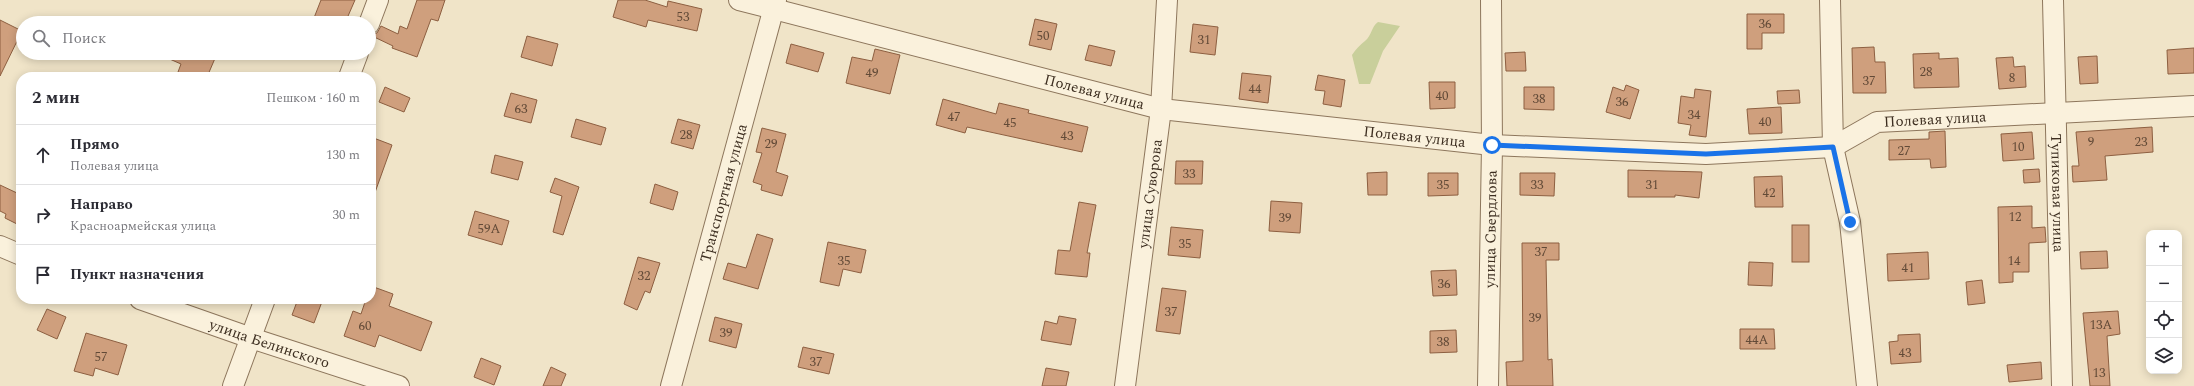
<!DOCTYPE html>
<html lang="ru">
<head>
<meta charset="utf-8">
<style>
	:root { --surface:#fff; --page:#f7f7f7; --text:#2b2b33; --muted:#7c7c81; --line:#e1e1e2 }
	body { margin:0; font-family:Spectral,serif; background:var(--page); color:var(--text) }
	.controls { position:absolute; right:12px; bottom:12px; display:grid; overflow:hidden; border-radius:8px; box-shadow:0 2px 10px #0003 }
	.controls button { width:36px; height:36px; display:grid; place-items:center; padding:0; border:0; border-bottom:1px solid var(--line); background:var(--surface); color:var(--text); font:20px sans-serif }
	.stop { position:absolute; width:12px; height:12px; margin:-9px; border:3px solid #1a73e8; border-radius:50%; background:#fff }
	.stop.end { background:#1a73e8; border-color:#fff; box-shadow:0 1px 4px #0008 }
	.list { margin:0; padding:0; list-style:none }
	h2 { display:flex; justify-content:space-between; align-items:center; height:52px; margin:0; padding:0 16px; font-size:17px }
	h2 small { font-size:13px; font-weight:400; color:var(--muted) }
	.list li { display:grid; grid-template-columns:26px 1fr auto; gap:12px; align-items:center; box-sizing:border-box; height:60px; padding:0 16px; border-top:1px solid var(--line) }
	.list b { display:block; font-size:15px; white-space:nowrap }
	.list p { margin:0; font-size:13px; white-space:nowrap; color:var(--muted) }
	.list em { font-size:13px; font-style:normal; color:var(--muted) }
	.icon { flex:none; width:22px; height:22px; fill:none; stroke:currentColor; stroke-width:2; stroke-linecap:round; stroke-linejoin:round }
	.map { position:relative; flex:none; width:2194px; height:386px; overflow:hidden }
	.search { position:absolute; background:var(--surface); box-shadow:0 2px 10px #0003; left:16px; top:16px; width:360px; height:44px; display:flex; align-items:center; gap:10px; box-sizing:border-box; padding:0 14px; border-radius:22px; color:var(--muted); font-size:15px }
	.panel { position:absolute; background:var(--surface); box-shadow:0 2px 10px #0003; left:16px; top:72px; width:360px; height:232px; border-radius:16px }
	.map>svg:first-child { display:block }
	.green { fill:#c9cf9b }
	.building { fill:#cf9f7d; stroke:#8d5f41 }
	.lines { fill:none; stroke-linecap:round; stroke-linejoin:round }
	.minor-casing { stroke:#8d765c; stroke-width:22 }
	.minor { stroke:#faf1dc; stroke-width:20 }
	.route { stroke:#1a73e8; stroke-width:5 }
	.labels { text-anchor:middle; stroke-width:3; stroke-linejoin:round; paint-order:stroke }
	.number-label { font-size:13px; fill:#624a37 }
	.street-label { font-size:15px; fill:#3d2e20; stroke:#f7eed8 }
</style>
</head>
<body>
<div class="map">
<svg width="2194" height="386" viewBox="0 0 2194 386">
	<rect width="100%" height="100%" fill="#f0e4c8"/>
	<!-- green -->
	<path class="green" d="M 1378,22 L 1400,26 L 1383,51 L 1370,84 L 1359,84 L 1352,55 C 1356,49 1360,45 1365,41 C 1372,35 1371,27 1378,22 Z"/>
	<!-- building -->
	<g class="building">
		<polygon points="321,0 355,0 345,23 312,23"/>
		<polygon points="417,0 445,0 438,21 431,19 417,57 392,48 393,46 370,35 377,33 381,26 398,34 400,26 407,29"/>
		<polygon points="618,0 645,0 667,7 668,1 702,9 697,31 648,20 646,27 613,17"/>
		<polygon points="1747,14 1784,14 1784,33 1762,33 1762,49 1747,49"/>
		<polygon points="1035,19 1057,24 1051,50 1029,45"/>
		<polygon points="0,20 22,31 0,76"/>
		<polygon points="1193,24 1218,27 1215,55 1190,52"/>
		<polygon points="527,36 558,44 552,66 521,57"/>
		<polygon points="791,44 824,53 818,72 786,63"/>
		<polygon points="1089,45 1115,51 1111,66 1085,60"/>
		<polygon points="1874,47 1875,62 1885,62 1886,93 1853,93 1852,48"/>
		<polygon points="2194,48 2194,73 2168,74 2167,50"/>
		<polygon points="875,49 900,55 890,94 846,83 852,57 872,61"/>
		<polygon points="1525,52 1526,71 1506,71 1505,53"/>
		<polygon points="156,53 208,53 216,56 207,77 190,77 178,72 181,64"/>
		<polygon points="1939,53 1939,59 1958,58 1959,87 1914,88 1913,54"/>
		<polygon points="2097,56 2098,83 2080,84 2078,57"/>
		<polygon points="2013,57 2014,67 2025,66 2026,87 1999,89 1996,58"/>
		<polygon points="1242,73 1271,76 1268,103 1239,99"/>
		<polygon points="1318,75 1345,80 1341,107 1323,104 1325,91 1315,90"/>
		<polygon points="1429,82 1455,82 1455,108 1430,109"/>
		<polygon points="1626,85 1639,90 1630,119 1606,112 1613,87 1624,91"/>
		<polygon points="385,87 410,98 404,112 379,102"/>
		<polygon points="1524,87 1554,87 1554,110 1524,109"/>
		<polygon points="1695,89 1711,91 1706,137 1689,135 1691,125 1678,123 1681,96 1694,98"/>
		<polygon points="1799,90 1800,103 1778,104 1777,91"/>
		<polygon points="511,93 537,100 531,123 504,116"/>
		<polygon points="943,99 996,114 999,103 1029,110 1028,113 1088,127 1082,152 967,127 965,133 936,125"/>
		<polygon points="1781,107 1782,133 1749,134 1747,109"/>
		<polygon points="576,119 606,128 601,145 571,137"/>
		<polygon points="678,119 700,125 693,149 671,143"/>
		<polygon points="2152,127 2153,152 2105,156 2107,180 2073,182 2072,166 2079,166 2076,132"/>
		<polygon points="762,128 786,134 776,172 788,176 782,196 761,190 762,185 753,182 762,153 756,152"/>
		<polygon points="1945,131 1946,167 1931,168 1930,159 1889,160 1889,140 1929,139 1929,132"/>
		<polygon points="2032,132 2034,159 2003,161 2001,134"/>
		<polygon points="371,137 392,145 373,198 371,197"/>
		<polygon points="495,155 523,162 518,180 491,173"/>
		<polygon points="1176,161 1203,161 1202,184 1175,184"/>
		<polygon points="2039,169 2040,182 2024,183 2023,170"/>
		<polygon points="1628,170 1702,172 1699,198 1675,195 1675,197 1628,197"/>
		<polygon points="1387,172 1387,195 1368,195 1367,173"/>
		<polygon points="1428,173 1458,173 1458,195 1428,196"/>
		<polygon points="1520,173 1555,173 1554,196 1520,195"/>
		<polygon points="1782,176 1783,207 1755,207 1754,177"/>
		<polygon points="555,178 579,187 563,235 553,232 562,196 550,192"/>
		<polygon points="21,184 21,222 19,221 17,224 5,218 6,214 0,211 0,185 17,193"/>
		<polygon points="655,184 678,192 673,210 650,203"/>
		<polygon points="1271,201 1302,203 1300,233 1269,231"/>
		<polygon points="1079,202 1096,205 1087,253 1090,253 1087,277 1055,274 1058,250 1070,251"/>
		<polygon points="2032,206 2032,228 2045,227 2046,242 2029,243 2029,272 2013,272 2013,282 1999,283 1998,207"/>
		<polygon points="475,211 509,221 502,245 468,235"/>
		<rect x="1792" y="225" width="17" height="37"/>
		<polygon points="1171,227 1203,230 1200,258 1168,255"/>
		<polygon points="757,234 773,239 758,289 723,279 728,263 746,268"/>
		<polygon points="828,242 866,250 861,273 843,269 839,286 820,282"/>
		<polygon points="1522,243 1559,243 1559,260 1546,260 1548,360 1552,359 1553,386 1507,386 1506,362 1523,361"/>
		<polygon points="2107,251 2108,268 2081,269 2080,252"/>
		<polygon points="1928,252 1929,279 1888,281 1887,254"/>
		<polygon points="638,257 660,263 650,293 645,291 637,310 624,304"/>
		<polygon points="1749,262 1773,263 1772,286 1748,285"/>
		<polygon points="1456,270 1457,295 1433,296 1431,271"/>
		<polygon points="1982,280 1985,303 1968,305 1966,282"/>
		<polygon points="371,286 393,294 389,306 432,322 421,351 379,335 375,347 344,336 353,311 361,314 366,299 371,299"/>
		<polygon points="1162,288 1186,291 1180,334 1156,331"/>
		<polygon points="298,299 323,299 314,323 292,315"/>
		<polygon points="47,309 66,317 57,339 37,330"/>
		<polygon points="2118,311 2120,334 2107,336 2110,386 2090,386 2083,313"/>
		<polygon points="1059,316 1076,319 1071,345 1041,340 1045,321 1057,324"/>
		<polygon points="715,317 742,324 736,348 709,341"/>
		<polygon points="1740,329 1774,329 1775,349 1740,349"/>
		<polygon points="1456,330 1457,352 1430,353 1430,331"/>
		<polygon points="86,333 127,345 118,375 95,368 93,376 74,371"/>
		<polygon points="1920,334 1921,362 1891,364 1889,342 1898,341 1898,335"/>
		<polygon points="803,347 834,354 829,374 798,367"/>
		<polygon points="481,358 501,366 494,385 474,377"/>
		<polygon points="2041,362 2042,379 2009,382 2007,365"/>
		<polygon points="551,367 566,374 561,386 543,386"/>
		<polygon points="1046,368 1069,372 1066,386 1042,386"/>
	</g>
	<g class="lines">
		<!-- minor casing -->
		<g class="minor-casing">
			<g id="minor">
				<path id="s1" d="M 739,0 L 1161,109 L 1492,145 L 1706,154 L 1833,147 L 1877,122 L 2194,106"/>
				<polyline points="1830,0 1833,147 1850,222 1867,386"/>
				<path id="s2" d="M 2053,0 L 2062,386"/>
				<polyline points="369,24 378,0"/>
				<polyline points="349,77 358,53"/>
				<polyline points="0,246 21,255"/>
				<path id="s3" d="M 140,299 L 251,338 L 399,386"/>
				<polyline points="233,386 265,299"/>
				<path id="s4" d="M 671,386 L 776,0"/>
				<path id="s5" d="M 1125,386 L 1161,109 L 1167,0"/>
				<path id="s6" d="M 1488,386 L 1492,145 L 1491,0"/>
			</g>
		</g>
		<!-- minor -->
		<use href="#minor" class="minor"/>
	</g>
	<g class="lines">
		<!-- route -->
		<polyline class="route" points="1492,145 1706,154 1833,147 1850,222"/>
	</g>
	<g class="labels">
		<!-- number labels -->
		<g class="number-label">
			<text x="683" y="21">53</text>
			<text x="1765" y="28">36</text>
			<text x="1043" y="40">50</text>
			<text x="1204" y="44">31</text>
			<text x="1926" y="76">28</text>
			<text x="872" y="77">49</text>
			<text x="2012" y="82">8</text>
			<text x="1869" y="85">37</text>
			<text x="1255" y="93">44</text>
			<text x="1442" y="100">40</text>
			<text x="1539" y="103">38</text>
			<text x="1622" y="106">36</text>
			<text x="521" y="113">63</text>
			<text x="1694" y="119">34</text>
			<text x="954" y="121">47</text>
			<text x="1765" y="126">40</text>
			<text x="1010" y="127">45</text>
			<text x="686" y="139">28</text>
			<text x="1067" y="140">43</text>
			<text x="2091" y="146">9</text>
			<text x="2141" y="146">23</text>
			<text x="771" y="148">29</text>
			<text x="2018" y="151">10</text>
			<text x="1904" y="155">27</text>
			<text x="1189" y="178">33</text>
			<text x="1443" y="189">35</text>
			<text x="1537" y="189">33</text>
			<text x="1652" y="189">31</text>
			<text x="1769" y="197">42</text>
			<text x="2015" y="221">12</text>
			<text x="1285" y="222">39</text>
			<text x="489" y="233">59А</text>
			<text x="1185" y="248">35</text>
			<text x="1541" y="256">37</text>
			<text x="844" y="265">35</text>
			<text x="2014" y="265">14</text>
			<text x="1908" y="272">41</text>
			<text x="644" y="280">32</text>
			<text x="1444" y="288">36</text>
			<text x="1171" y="316">37</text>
			<text x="1535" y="322">39</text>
			<text x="2101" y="329">13А</text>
			<text x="365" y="330">60</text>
			<text x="726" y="337">39</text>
			<text x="1757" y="344">44А</text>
			<text x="1443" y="346">38</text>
			<text x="1905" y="357">43</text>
			<text x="101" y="361">57</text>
			<text x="816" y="366">37</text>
			<text x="2099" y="377">13</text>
		</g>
		<!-- street labels -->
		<g class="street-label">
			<text dy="5" stroke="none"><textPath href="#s1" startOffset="367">Полевая улица</textPath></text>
			<text dy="5" stroke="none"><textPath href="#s1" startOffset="1219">Полевая улица</textPath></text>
			<text dy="5" stroke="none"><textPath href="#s1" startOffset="691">Полевая улица</textPath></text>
			<text dy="5" stroke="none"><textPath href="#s4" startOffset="200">Транспортная улица</textPath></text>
			<text dy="5" stroke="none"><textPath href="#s5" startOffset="194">улица Суворова</textPath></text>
			<text dy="5" stroke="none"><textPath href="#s2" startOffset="193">Тупиковая улица</textPath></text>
			<text dy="5" stroke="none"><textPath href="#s6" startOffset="157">улица Свердлова</textPath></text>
			<text dy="5" stroke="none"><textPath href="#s3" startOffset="137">улица Белинского</textPath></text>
		</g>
	</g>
</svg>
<div class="controls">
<button>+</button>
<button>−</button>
<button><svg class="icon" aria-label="locate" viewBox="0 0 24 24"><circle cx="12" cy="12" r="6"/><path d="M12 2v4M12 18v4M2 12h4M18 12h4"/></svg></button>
<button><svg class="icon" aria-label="layers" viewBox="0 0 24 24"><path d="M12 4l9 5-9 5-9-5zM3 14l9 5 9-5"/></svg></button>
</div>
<div class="stop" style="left:1492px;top:145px"></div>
<div class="stop end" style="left:1850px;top:222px"></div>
<div class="search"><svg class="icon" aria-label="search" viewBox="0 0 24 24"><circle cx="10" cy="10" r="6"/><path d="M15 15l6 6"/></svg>Поиск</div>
<section class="panel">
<h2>2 мин<small>Пешком · 160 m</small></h2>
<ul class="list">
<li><svg class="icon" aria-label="ahead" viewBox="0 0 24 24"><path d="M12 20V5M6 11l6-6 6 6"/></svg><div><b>Прямо</b><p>Полевая улица</p></div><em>130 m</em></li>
<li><svg class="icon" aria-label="right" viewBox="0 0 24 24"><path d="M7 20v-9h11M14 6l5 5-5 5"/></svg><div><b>Направо</b><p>Красноармейская улица</p></div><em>30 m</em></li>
<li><svg class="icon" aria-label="arrive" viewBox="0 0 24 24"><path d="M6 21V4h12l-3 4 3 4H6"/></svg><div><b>Пункт назначения</b></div></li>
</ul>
</section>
</div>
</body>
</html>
